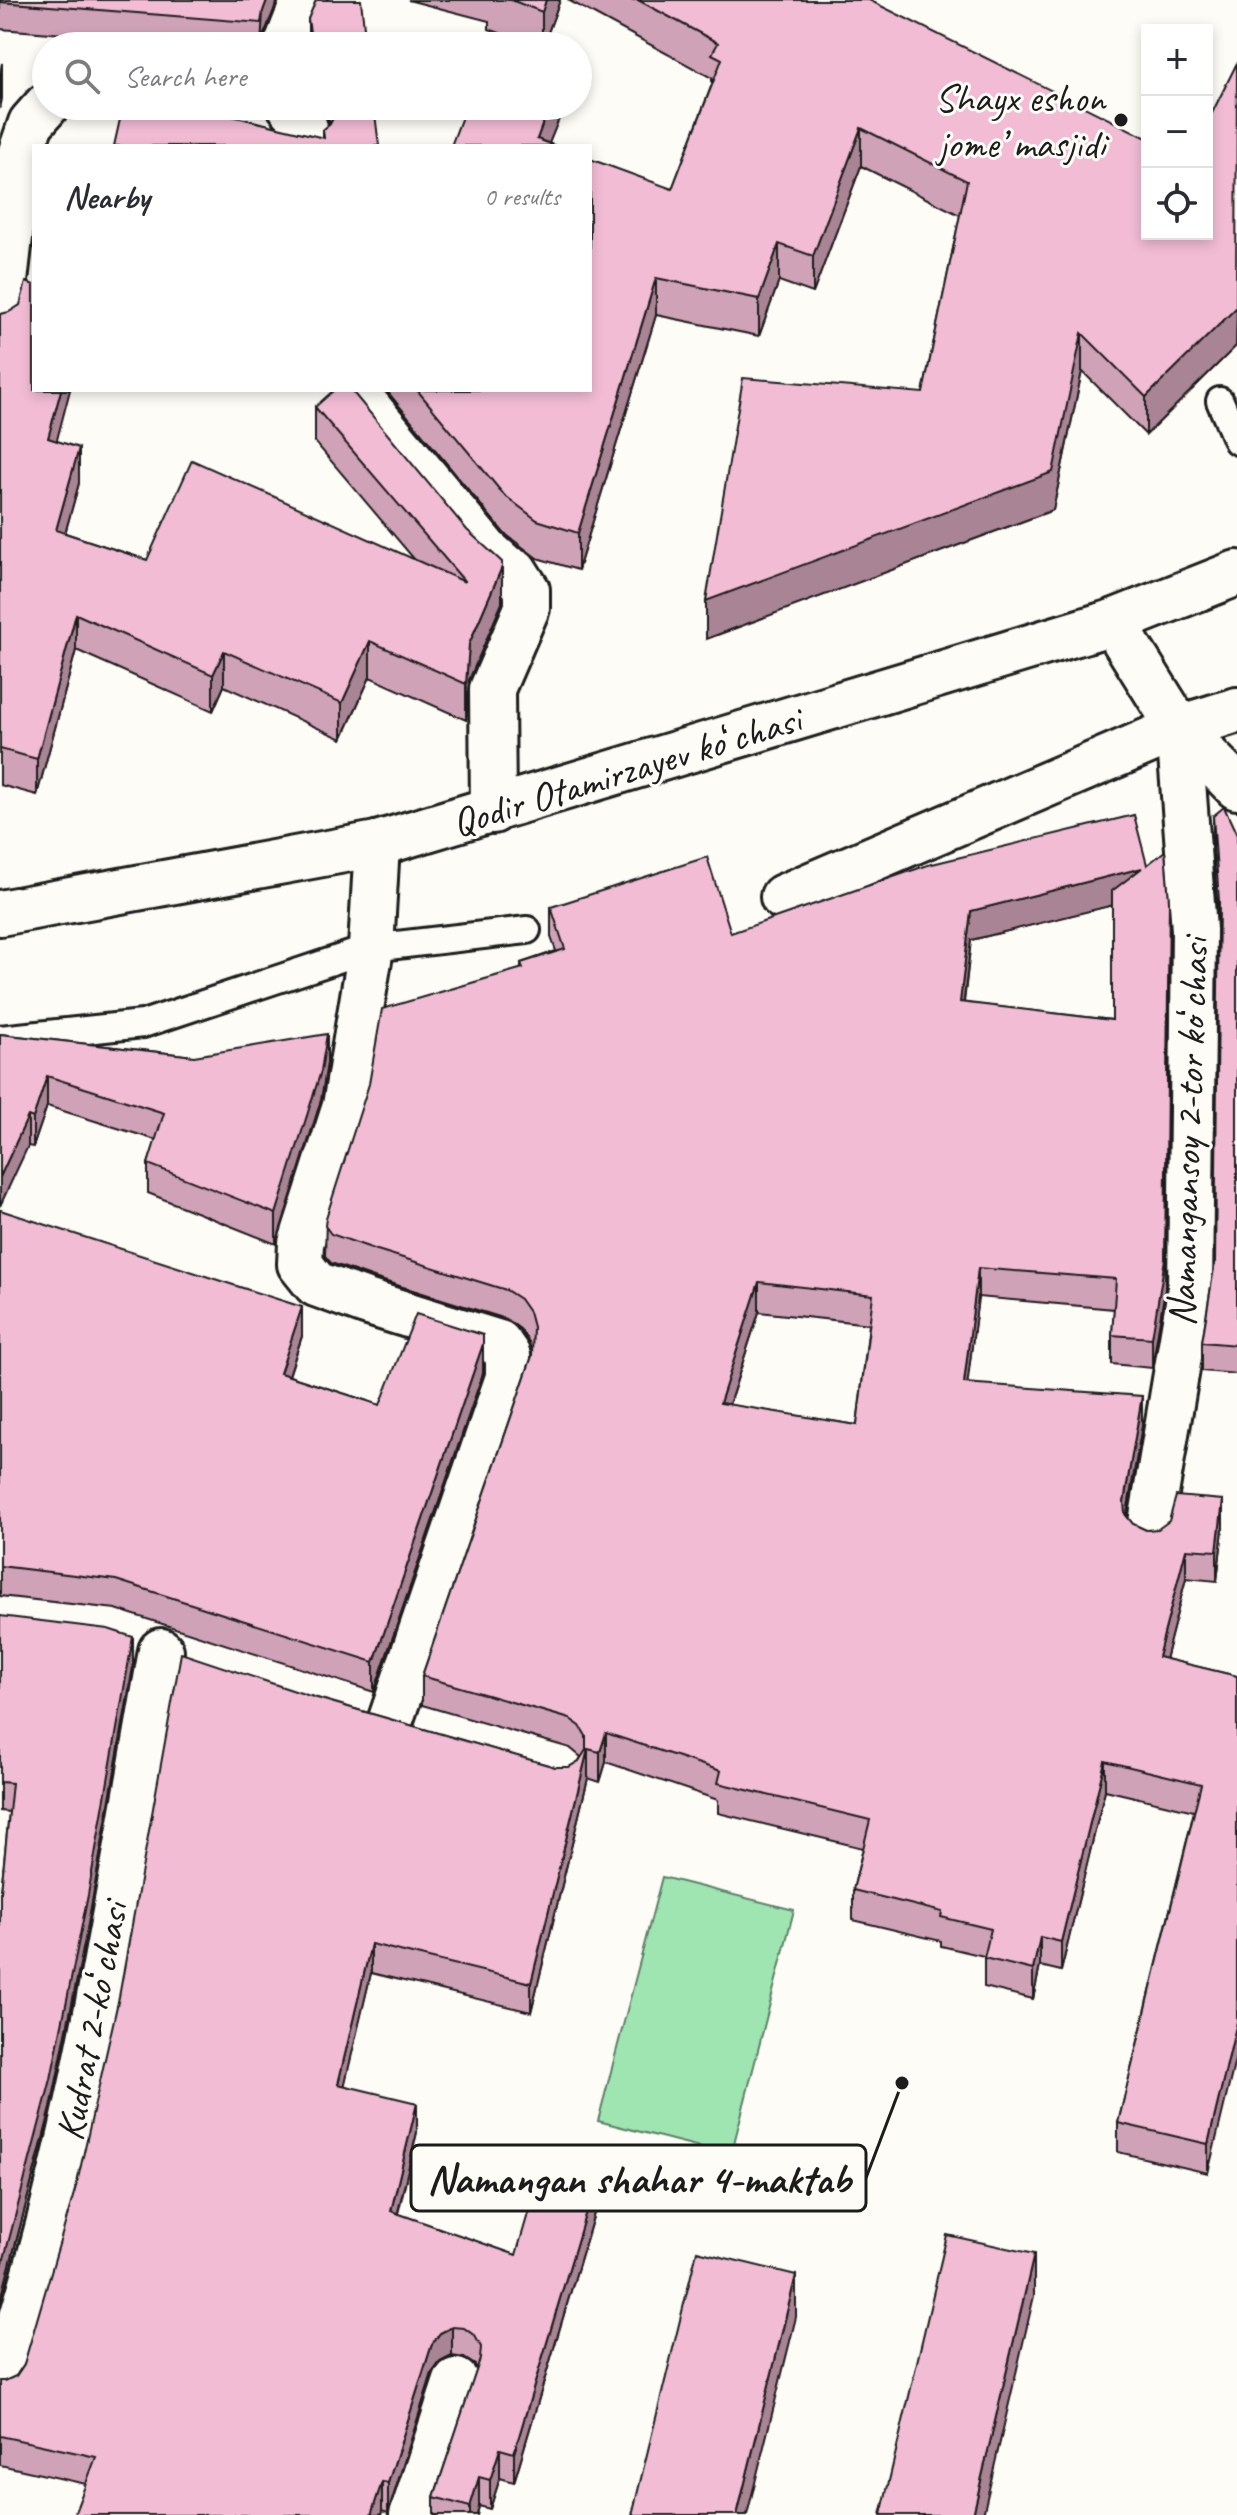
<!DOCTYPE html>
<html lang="en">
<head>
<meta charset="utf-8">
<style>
	:root { --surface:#fff; --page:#f7f7f7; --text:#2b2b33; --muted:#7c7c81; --line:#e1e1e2 }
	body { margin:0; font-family:Caveat,sans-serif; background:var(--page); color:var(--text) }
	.controls { position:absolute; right:24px; top:24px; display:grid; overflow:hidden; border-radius:0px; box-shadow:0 4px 12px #0003 }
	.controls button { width:72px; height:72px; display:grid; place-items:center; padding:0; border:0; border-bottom:2px solid var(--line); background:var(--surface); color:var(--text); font:40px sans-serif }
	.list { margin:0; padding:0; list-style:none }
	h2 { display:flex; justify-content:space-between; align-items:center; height:104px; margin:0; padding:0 32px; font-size:34px }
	h2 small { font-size:26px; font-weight:400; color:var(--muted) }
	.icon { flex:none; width:44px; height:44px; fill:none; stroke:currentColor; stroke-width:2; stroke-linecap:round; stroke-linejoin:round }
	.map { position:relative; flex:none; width:1237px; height:2515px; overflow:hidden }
	.search { position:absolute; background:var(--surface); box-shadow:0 4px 12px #0003; left:32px; top:32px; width:560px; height:88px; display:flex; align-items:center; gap:20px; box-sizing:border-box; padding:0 28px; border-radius:44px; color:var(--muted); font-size:30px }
	.panel { position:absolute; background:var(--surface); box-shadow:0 4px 12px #0003; left:32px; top:144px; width:560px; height:248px; border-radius:0px }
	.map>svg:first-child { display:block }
	.green { fill:#9ee5b2; stroke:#5d8067; stroke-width:2 }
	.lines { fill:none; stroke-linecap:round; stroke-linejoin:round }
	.service-casing { stroke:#1c1c1c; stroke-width:32 }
	.minor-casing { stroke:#1c1c1c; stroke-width:50 }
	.secondary-casing { stroke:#1c1c1c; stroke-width:50 }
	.service { stroke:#fdfcf7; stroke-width:26 }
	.minor { stroke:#fdfcf7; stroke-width:44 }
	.secondary { stroke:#fdfcf7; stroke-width:44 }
	.wall { fill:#d0a2b7; stroke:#1c1c1c; stroke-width:2; fill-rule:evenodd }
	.shaded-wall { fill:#a98495; stroke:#1c1c1c; stroke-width:2 }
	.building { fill:#f2bcd5; stroke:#1c1c1c; stroke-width:2; fill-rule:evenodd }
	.poi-dot { fill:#1c1c1c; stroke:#fdfcf7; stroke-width:3 }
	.labels { text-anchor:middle; stroke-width:6; stroke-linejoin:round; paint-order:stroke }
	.poi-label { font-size:40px; fill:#1c1c1c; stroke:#fdfcf7; text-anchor:end }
	.street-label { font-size:40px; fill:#1c1c1c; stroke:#fdfcf7 }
	.leader { fill:none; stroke:#1c1c1c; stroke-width:3 }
	.callout-dot { fill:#1c1c1c; stroke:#fdfcf7; stroke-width:3 }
	.callout { fill:#fdfcf7; stroke:#1c1c1c; stroke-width:3 }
	.callout-label { font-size:42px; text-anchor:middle; font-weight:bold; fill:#1c1c1c }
</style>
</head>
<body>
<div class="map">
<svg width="1237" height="2515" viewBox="0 0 1237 2515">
	<rect width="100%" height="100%" fill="#fdfcf7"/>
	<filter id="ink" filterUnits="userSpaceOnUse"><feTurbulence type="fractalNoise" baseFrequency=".0125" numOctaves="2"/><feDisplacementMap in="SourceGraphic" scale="16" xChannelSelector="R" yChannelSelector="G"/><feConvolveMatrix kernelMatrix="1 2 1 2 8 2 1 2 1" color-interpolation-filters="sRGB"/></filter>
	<g filter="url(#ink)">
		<!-- green -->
		<polygon class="green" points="662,1877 794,1910 731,2155 598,2121"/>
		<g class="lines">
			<!-- service casing -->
			<g class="service-casing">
				<g id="service">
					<polyline points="1220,401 1237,441"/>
					<polyline points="0,1039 143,1024 371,948 527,930"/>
				</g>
			</g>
			<!-- minor casing -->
			<g class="minor-casing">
				<g id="minor">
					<polyline points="286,46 304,0"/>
					<polyline points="290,106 302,119 311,146"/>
					<polyline points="0,325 19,158 31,123 46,106"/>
					<polyline points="358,390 362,400 486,550 505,567 515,571 527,590 527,608 492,689 493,811"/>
					<polyline points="1113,622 1179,728 1237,787"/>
					<polyline points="377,844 371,948 345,1106 301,1243 300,1264 316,1284 366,1302 499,1343 508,1356 508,1377 390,1722"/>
					<polyline points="783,897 1179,728 1237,710"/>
					<polyline points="1149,1535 1190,1291 1194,930 1179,728"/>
					<path d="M 0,2386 C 81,2148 117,1897 161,1651"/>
					<polyline points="412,2515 456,2381"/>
				</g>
			</g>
			<!-- secondary casing -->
			<g class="secondary-casing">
				<polyline id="secondary" points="0,913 377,844 1113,622 1237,573"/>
			</g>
			<!-- service -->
			<use href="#service" class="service"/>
			<!-- minor -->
			<use href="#minor" class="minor"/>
			<!-- secondary -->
			<use href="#secondary" class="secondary"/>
		</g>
		<!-- wall -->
		<g class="wall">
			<polygon points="0,0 278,0 263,37 262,46 218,46 0,29"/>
			<polygon points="408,0 560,0 543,46 534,46 489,29 489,21"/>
			<polygon points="568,0 871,0 1236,346 1146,435 1082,371 1053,510 706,639 923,393 960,215 861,166 813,293 779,281 759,336 656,315 578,570 537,558 504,533 386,390 590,390 672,189 712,84 712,78"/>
			<polygon points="308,19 366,46 308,46"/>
			<polygon points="322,106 374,106 323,138 323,130 330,124 325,111"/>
			<polygon points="0,314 57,441 79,483 65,533 147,560 415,560 315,442 315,407 502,603 469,680 466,720 370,677 342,739 224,686 213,711 76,650 37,795 0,785"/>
			<path d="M 1134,815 L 1165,1289 L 1152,1368 L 1112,1364 L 1112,1335 L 1114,1309 L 978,1297 L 967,1383 L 1142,1425 L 1127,1516 L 1133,1524 L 1146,1530 L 1223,1529 L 1217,1581 L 1186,1578 L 1165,1659 L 1237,1676 L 1208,2173 L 1118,2152 L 1118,2123 L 1194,1811 L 1105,1790 L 1061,1971 L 1040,1966 L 1033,1999 L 984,1987 L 984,1956 L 941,1946 L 941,1941 L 853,1920 L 853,1890 L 863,1848 L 718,1813 L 718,1800 L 606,1762 L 600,1782 L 588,1778 L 531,2012 L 371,1973 L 344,2085 L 417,2132 L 398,2214 L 516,2255 L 598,2200 L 514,2482 L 500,2478 L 490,2509 L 479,2506 L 477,2515 L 434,2515 L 434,2497 L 477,2369 L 475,2365 L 464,2358 L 452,2356 L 440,2362 L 432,2373 L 388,2513 L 382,2511 L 381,2515 L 74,2515 L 86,2484 L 0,2465 L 0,2381 L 5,2381 L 16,2376 L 24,2364 L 310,1696 L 555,1767 L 569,1767 L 579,1761 L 581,1757 L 570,1748 L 422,1705 L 422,1676 L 532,1356 L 529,1342 L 520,1329 L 506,1319 L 374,1278 L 331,1263 L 325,1256 L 326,1218 L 521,969 L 521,963 L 556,951 L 551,937 L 551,907 L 731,933 ZM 1112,905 L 1112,1020 L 964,1003 L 971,940 ZM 759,1312 L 869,1324 L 857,1425 L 729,1405 Z"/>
			<polygon points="1213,816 1237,835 1237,1374 1202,1371 1202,1342 1215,1262 1219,926 1213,845"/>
			<polygon points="0,1034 194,1056 327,1063 321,1100 276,1244 148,1193 148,1164 156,1140 47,1106 33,1147 28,1146"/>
			<polygon points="0,1210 302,1336 289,1376 380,1405 483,1373 374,1692 116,1609 0,1596"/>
			<polygon points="0,1616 133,1667 88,1924 51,2108 4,2289 1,1892 9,1812 0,1811"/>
		</g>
		<!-- shaded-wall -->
		<g class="shaded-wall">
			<polygon points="267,0 278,0 263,37 261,46 263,11"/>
			<polygon points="546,0 560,0 543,46 542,46 542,12"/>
			<polygon points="2,63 2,99 0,109 0,73"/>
			<polygon points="549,106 561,106 561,114 548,146 537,139"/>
			<polygon points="861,128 861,166 813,293 813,256"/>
			<polygon points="779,244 779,281 759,336 759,299"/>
			<polygon points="656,278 656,315 578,570 578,533"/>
			<polygon points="1237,306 1236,346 1146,435 1146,397"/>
			<polygon points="1082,333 1082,371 1053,510 706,639 706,601"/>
			<polygon points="61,390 70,390 48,474 48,438"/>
			<polygon points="79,448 79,483 56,566 56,530"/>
			<polygon points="502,567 502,603 469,680 466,720 466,684 469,644"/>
			<polygon points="76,614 76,650 37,795 37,759"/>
			<polygon points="370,641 370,677 342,739 342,703"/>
			<polygon points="224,651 224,686 213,711 213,675"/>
			<polygon points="1142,868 1142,898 971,940 960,1032 960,1002 971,911"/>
			<polygon points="1169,931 1165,1289 1152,1368 1152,1338"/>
			<polygon points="327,1034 327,1063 321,1100 276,1244 276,1214"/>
			<polygon points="47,1076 47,1106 33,1147 33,1118"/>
			<polygon points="28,1116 28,1146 0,1206 0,1177"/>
			<polygon points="978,1268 978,1297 964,1412 964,1383"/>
			<polygon points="759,1282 759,1312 720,1432 720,1403"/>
			<polygon points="302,1307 302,1336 280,1402 280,1373"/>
			<polygon points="483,1344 483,1373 374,1692 374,1662"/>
			<polygon points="1142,1396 1142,1425 1124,1531 1124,1502"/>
			<polygon points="1223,1500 1223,1529 1217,1581 1217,1551"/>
			<polygon points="1186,1549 1186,1578 1158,1687 1158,1657"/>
			<polygon points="133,1637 133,1667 88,1924 51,2108 0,2303 0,2274"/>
			<polygon points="606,1733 606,1762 600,1782 600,1752"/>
			<polygon points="588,1749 588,1778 531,2012 531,1983"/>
			<polygon points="1105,1761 1105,1790 1061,1971 1061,1942"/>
			<polygon points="1040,1937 1040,1966 1033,1999 1033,1970"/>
			<polygon points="371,1944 371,1973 338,2113 338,2084"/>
			<polygon points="1237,2022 1237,2052 1208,2173 1208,2144"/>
			<polygon points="417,2103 417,2132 391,2241 391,2211"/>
			<polygon points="598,2171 598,2200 514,2482 514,2453"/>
			<polygon points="1034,2254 1034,2296 983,2515 973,2515"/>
			<polygon points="796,2275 796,2317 747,2515 737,2515"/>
			<polygon points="452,2327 452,2356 440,2362 432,2373 388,2513 388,2483 432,2344 440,2333"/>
			<polygon points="500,2449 500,2478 490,2509 490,2480"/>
			<polygon points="479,2477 479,2506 477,2515 470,2515 470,2507"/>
			<polygon points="382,2482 382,2511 381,2515 371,2515"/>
		</g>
		<!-- building -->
		<g class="building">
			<polygon points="0,0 267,0 263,11 261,23 0,2"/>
			<polygon points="316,0 361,0 366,46 312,46 308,19"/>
			<polygon points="511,0 546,0 542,12"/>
			<polygon points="638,0 869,0 1147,138 1147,234 1207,234 1207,123 1237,63 1236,308 1146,397 1082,333 1053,472 706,601 743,378 923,393 967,181 861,128 813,256 779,244 759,299 656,278 578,533 537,520 504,495 417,390 590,390 590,159 672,189 722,59 712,54 718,43"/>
			<polygon points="123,106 190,106 324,138 323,130 330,124 335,114 335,106 374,106 379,146 114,146"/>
			<polygon points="466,106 549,106 537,139 556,146 451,146"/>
			<polygon points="26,282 34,285 34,390 61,390 48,438 79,448 56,530 147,560 192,460 465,582 315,407 334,390 351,390 467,530 502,562 502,567 469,644 466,684 370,641 342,703 224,651 213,675 76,614 37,759 0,749 0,314 9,312 20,305"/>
			<polygon points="1224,807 1237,835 1237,1345 1202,1342 1215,1262 1219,901 1213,816"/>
			<path d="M 1134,815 L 1147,865 L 1165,851 L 1169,901 L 1165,1259 L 1152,1338 L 1112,1335 L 1116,1279 L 978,1268 L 964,1383 L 1142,1396 L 1124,1502 L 1125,1514 L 1133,1524 L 1146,1530 L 1158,1529 L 1169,1521 L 1176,1496 L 1223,1500 L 1217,1551 L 1186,1549 L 1158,1657 L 1237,1676 L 1237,2022 L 1208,2144 L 1118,2123 L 1201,1784 L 1105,1761 L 1061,1942 L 1040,1937 L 1033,1970 L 984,1958 L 991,1929 L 941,1917 L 942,1912 L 853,1890 L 870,1820 L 718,1783 L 721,1771 L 606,1733 L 600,1752 L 588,1749 L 531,1983 L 371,1944 L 338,2084 L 417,2103 L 391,2211 L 516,2255 L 545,2155 L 598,2171 L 514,2453 L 500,2449 L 490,2480 L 479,2477 L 470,2507 L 434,2497 L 480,2359 L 481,2347 L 475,2336 L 464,2328 L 452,2327 L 440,2333 L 432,2344 L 388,2483 L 382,2482 L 371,2515 L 74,2515 L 96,2457 L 0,2436 L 0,2381 L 5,2381 L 16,2376 L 24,2364 L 77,2183 L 119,1997 L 181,1653 L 310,1696 L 555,1767 L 569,1767 L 579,1761 L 586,1750 L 586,1736 L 580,1726 L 570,1719 L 422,1676 L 532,1356 L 533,1327 L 529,1312 L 520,1299 L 506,1290 L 374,1249 L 331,1234 L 325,1226 L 326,1218 L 369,1084 L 382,1009 L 523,968 L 521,963 L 565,949 L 551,907 L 707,857 L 731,933 L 928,865 ZM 1142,868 L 1112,891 L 1112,1020 L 960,1002 L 971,911 ZM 759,1282 L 873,1295 L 857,1425 L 720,1403 Z"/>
			<polygon points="0,1034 194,1056 327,1034 321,1071 276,1214 148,1164 164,1113 47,1076 33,1118 28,1116 0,1177"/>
			<polygon points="0,1210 302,1307 280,1373 380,1405 416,1314 483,1335 483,1344 374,1662 116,1580 0,1566"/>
			<polygon points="0,1616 108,1629 133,1637 88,1895 51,2079 0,2274 0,1892 1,1892 12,1783 0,1782"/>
			<polygon points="947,2235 1034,2254 973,2515 881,2515"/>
			<polygon points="697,2251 796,2275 737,2515 632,2515"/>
		</g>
	</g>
	<!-- markers -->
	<circle class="poi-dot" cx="1121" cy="120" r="8"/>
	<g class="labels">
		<!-- poi labels -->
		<g class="poi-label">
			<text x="1105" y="111">Shayx eshon<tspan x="1105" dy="46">jome’ masjidi</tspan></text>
		</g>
		<!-- street labels -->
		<g class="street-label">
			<text transform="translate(626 770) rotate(-17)" y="14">Qodir Otamirzayev koʻchasi</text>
			<text transform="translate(1187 1132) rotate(-88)" y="14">Namangansoy 2-tor koʻchasi</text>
			<text transform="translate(91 2021) rotate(-79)" y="14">Kudrat 2-koʻchasi</text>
		</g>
	</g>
	<!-- callouts -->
	<path class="leader" d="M902 2083L866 2178"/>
	<circle class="callout-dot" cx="902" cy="2083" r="8"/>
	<rect class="callout" x="411" y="2145" width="455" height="66" rx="8"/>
	<g class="callout-label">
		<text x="639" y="2193">Namangan shahar 4-maktab</text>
	</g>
</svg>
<div class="controls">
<button>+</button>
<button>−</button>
<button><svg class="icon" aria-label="locate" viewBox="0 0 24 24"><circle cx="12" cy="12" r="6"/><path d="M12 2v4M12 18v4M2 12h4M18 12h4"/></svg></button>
</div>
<div class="search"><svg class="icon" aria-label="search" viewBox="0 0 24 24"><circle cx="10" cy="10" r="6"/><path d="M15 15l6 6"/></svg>Search here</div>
<section class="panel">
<h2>Nearby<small>0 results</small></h2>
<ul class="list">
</ul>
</section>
</div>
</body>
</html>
